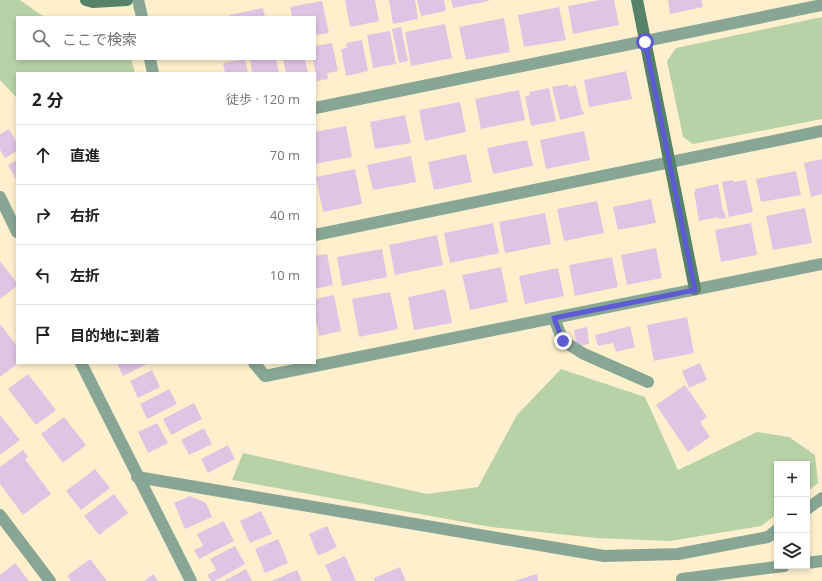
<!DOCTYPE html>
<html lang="ja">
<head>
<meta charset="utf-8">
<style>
	:root { --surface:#fff; --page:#f6f6f6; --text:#222; --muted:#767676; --line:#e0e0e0 }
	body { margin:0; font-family:"Open Sans","Noto Sans JP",sans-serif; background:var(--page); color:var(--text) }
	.controls { position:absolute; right:12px; bottom:12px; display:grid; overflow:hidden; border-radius:0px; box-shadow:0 2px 6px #0003 }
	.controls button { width:36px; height:36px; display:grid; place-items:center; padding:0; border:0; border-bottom:1px solid var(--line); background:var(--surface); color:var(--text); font:20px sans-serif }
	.stop { position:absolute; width:12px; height:12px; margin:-9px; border:3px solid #5d5bd3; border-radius:50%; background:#fff }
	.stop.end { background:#5d5bd3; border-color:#fff; box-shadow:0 1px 4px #0008 }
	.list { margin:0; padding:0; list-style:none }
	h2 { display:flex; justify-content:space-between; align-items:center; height:52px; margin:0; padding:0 16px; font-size:17px }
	h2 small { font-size:13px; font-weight:400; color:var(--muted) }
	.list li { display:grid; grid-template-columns:26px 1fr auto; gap:12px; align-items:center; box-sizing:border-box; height:60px; padding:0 16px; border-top:1px solid var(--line) }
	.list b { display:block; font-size:15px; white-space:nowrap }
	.list em { font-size:13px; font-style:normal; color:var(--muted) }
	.icon { flex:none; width:22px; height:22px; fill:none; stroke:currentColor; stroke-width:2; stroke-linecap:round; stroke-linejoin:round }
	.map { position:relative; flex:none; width:822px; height:581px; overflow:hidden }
	.search { position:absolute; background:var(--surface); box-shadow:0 2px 6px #0003; left:16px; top:16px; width:300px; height:44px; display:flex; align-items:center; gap:10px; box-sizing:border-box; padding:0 14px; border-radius:0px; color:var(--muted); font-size:15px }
	.panel { position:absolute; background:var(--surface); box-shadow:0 2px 6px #0003; left:16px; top:72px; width:300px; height:292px; border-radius:0px }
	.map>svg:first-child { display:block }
	.green { fill:#b7d2a7 }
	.building { fill:#dfc5e3 }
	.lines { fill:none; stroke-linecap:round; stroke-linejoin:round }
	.street { stroke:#88a695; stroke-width:12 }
	.secondary { stroke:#558269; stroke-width:12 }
	.route { stroke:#5d5bd3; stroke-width:5 }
</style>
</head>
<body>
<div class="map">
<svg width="822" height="581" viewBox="0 0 822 581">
	<rect width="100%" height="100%" fill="#fef0cc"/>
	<!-- green -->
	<g class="green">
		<polygon points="0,0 20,0 41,15 48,17 17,17 17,59 131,59 135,73 17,73 17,98 0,80"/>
		<polygon points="822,17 822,119 693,144 683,137 667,61 676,48"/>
		<polygon points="561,369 645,397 678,470 757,432 789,437 815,455 818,483 807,492 807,464 777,464 777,514 761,526 670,541 596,538 491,527 232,480 243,453 427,494 478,487 517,415"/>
	</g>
	<!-- building -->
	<g class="building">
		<polygon points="345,0 375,0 379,21 350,27"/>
		<polygon points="389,0 415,0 418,19 393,24"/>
		<polygon points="417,0 444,0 446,11 421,16"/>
		<polygon points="451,0 489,0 489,1 453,8"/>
		<polygon points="600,0 614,0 619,25 573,34 568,6"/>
		<polygon points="668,0 701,0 703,7 670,14"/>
		<polygon points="322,1 329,33 315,35 315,17 292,17 290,7"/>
		<polygon points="559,7 566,40 524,47 518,15"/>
		<polygon points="263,8 265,17 229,17 229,15"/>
		<polygon points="504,18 510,52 466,60 459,27"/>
		<polygon points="445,24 452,58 411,66 405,32"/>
		<polygon points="401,27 408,61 399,63 392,29"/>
		<polygon points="390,31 396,64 373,68 367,35"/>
		<polygon points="362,40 368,71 346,76 341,49 347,48 346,43"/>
		<polygon points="332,43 338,71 327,73 328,79 317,81 313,59 315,59 315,46"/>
		<polygon points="243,59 245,59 248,73 225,73 223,63"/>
		<polygon points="250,59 276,59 279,73 252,73"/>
		<polygon points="283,59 305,59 308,73 286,73"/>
		<polygon points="626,71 632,99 589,107 584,80"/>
		<polygon points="568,84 569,87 576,85 582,111 583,111 584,114 560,120 552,87"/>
		<polygon points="549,88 556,121 531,126 525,96 530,95 529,92"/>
		<polygon points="519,90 525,120 481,129 475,99"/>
		<polygon points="460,102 466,132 425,141 419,110"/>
		<polygon points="405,115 411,143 375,149 370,122"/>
		<polygon points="346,126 352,157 315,164 315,132"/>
		<polygon points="9,129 17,143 17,151 5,158 0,150 0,134"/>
		<polygon points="584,131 590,160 546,169 540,140"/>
		<polygon points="527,140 533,166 493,174 487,148"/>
		<polygon points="466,154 472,182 434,190 428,162"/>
		<polygon points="411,156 416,182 373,190 367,165"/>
		<polygon points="822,159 822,194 811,197 804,163"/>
		<polygon points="17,160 17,181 8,165"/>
		<polygon points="355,169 362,204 323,212 316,177"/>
		<polygon points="796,171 801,195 761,202 756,179"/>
		<polygon points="733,180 734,182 746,180 753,212 729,217 722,182"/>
		<polygon points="718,184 723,211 724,211 726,218 719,219 718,217 699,221 694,192 695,192 695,189"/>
		<polygon points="651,199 656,223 618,230 613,207"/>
		<polygon points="597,201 604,233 564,241 557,209"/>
		<polygon points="805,208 812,243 773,250 766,216"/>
		<polygon points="545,213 551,244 505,253 499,222"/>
		<polygon points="493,223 499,253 450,263 444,233"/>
		<polygon points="751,223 757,255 721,262 715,230"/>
		<polygon points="437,235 443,265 395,275 389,245"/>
		<polygon points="656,248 662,278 627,285 621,255"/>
		<polygon points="382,249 387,277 342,286 337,257"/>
		<polygon points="327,254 333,285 315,289 315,256"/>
		<polygon points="612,257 618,287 575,296 569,265"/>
		<polygon points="0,261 17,283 17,286 0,299"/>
		<polygon points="501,267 508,302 470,310 462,275"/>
		<polygon points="558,268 564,296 525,304 519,276"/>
		<polygon points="445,289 452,323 414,330 408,297"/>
		<polygon points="390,292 398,329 359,337 352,299"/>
		<polygon points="334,295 341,331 319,336 315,315 315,299"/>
		<polygon points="687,317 694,353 654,361 647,325"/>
		<polygon points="0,324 17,346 17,364 0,377"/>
		<polygon points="630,326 635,347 616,352 613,343 598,346 595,335"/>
		<polygon points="587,327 589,344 579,346 576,343 574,330"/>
		<polygon points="117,363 149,363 123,376"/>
		<polygon points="700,363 707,380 689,388 682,371"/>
		<polygon points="152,370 160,387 138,398 130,381"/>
		<polygon points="28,374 56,410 36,425 8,389"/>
		<polygon points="685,385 707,417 700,422 710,437 688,452 656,405"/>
		<polygon points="169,389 177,404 147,419 140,404"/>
		<polygon points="194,403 202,419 171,435 163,419"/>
		<polygon points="0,415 20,440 0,455"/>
		<polygon points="64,417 86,445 63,463 41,434"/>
		<polygon points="157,423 168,443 148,453 138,432"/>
		<polygon points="204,428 212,444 189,455 181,440"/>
		<polygon points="228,445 235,459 208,473 201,459"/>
		<polygon points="23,450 28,457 25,459 51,494 23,515 0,484 0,467"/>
		<polygon points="95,469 110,488 81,510 66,491"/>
		<polygon points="114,494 128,513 99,535 84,516"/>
		<polygon points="190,496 206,503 212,517 185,529 174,503"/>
		<polygon points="261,511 272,534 250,543 240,521"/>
		<polygon points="224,521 234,541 199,559 194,550 203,546 197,534"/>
		<polygon points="327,526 337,547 318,556 309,534"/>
		<polygon points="278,539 288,563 265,573 255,549"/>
		<polygon points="235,546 245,564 215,581 211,581 207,575 216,570 210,559"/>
		<polygon points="345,556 356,581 332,581 325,565"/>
		<polygon points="90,559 107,581 71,581 67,576"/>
		<polygon points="15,563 29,581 0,581 0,575"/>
		<polygon points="400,567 406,581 375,581 374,578"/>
		<polygon points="246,569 252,581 224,581"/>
		<polygon points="297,570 302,581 272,581"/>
		<polygon points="153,574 158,581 144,581"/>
		<polygon points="537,574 538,581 514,581"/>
	</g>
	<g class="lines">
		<!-- street -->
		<g class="street">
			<polyline points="138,0 142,17"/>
			<polyline points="150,59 153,73"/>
			<polyline points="315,108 822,5"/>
			<polyline points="0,197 17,232"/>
			<polyline points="315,235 822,131"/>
			<polyline points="554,318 563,341 584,354 648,382"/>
			<polyline points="81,363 191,581"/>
			<polyline points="254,363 265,376 822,264"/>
			<polyline points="137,477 604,556 678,554 768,537 777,530"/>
			<polyline points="807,509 822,498"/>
			<polyline points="0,515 50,581"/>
			<polyline points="807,563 822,561"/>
			<polyline points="682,579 784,566"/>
		</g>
		<!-- secondary -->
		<g class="secondary">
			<polyline points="86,0 93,2 127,0"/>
			<polyline points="637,0 695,289"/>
		</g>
	</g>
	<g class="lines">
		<!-- route -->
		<polyline class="route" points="563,341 554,318 695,290 645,42"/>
	</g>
</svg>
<div class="controls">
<button>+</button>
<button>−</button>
<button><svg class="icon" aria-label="layers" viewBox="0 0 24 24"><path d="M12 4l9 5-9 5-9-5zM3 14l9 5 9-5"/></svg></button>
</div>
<div class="stop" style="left:645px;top:42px"></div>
<div class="stop end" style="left:563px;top:341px"></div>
<div class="search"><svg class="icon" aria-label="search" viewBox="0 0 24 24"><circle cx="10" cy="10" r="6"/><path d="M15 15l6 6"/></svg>ここで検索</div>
<section class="panel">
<h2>2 分<small>徒歩 · 120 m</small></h2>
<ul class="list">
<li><svg class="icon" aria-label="ahead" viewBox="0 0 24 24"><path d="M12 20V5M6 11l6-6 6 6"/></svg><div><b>直進</b></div><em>70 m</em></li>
<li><svg class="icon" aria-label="right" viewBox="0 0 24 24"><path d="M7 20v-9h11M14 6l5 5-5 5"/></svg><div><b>右折</b></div><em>40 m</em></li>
<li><svg class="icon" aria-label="left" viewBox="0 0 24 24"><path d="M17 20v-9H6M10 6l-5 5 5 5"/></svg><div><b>左折</b></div><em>10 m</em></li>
<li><svg class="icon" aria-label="arrive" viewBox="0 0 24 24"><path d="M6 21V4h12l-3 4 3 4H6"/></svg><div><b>目的地に到着</b></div></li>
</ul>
</section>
</div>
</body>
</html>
